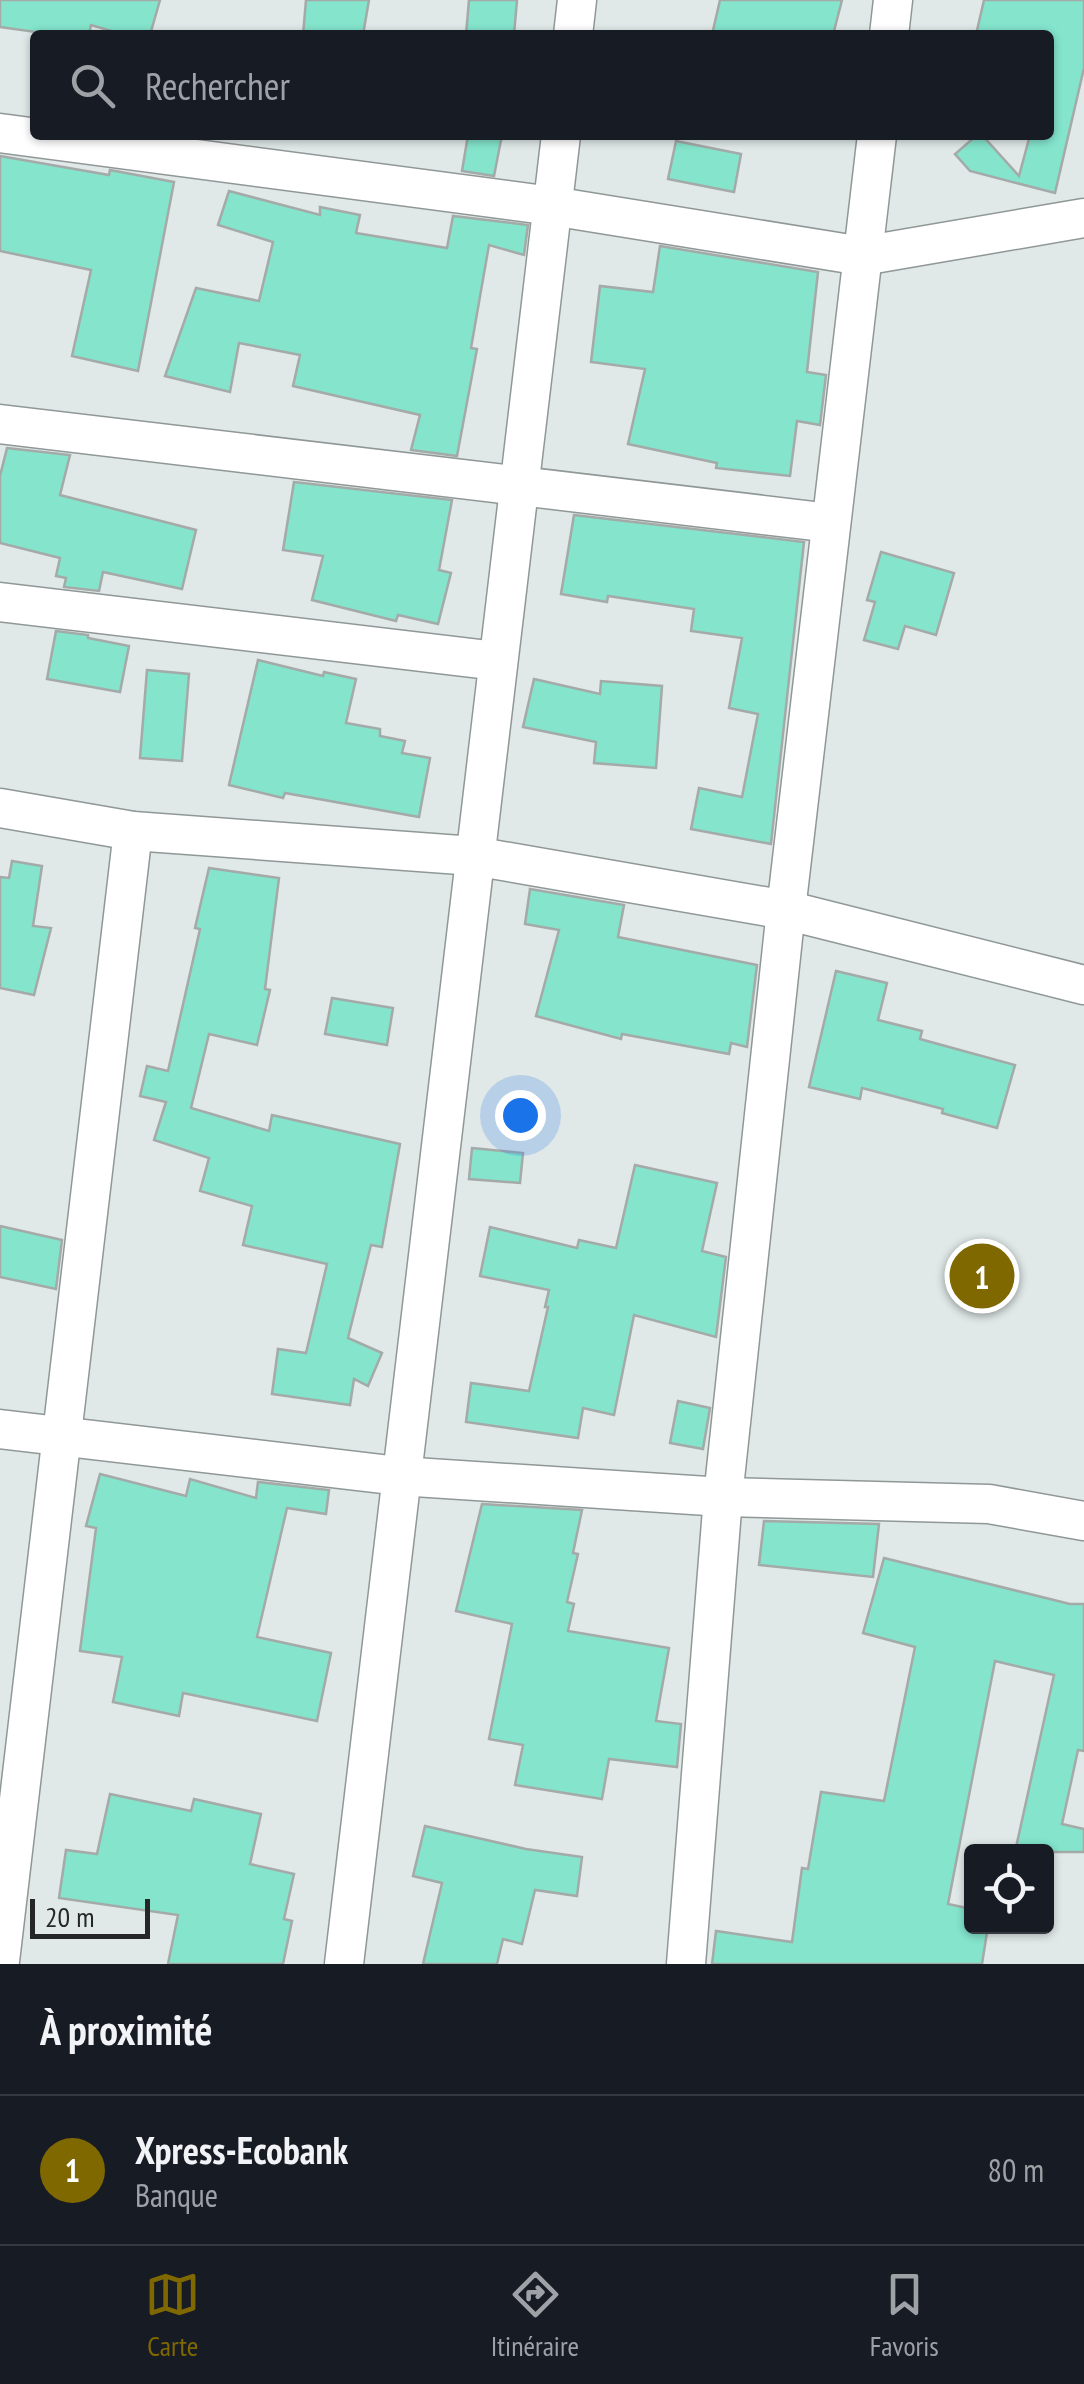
<!DOCTYPE html>
<html lang="fr">
<head>
<meta charset="utf-8">
<style>
	:root { --surface:#171b24; --page:#242831; --text:#f1f3f6; --muted:#9ea1a6; --line:#363941; --accent:#806800 }
	body { margin:0; font-family:"PT Sans Narrow",sans-serif; background:var(--page); color:var(--text) }
	.controls { position:absolute; right:30px; bottom:30px; display:grid; overflow:hidden; border-radius:10px; box-shadow:0 2px 8px #0004 }
	.controls button { width:90px; height:90px; display:grid; place-items:center; padding:0; border:0; border-bottom:2px solid var(--line); background:var(--surface); color:var(--text); font:50px sans-serif }
	.scale { position:absolute; left:30px; bottom:25px; width:120px; box-sizing:border-box; padding-left:10px; border:5px solid #252727; border-top:0; font-size:28px; line-height:35px; white-space:nowrap; color:#252727; -webkit-text-stroke:8px #e0e8e8; paint-order:stroke }
	.you { position:absolute; left:520px; top:1115px; width:35px; height:35px; margin:-25px; border:8px solid #fff; border-radius:50%; background:#1a73e8; box-shadow:0 0 0 15px #1a73e833 }
	.badge { display:grid; place-items:center; width:65px; height:65px; border-radius:50%; background:var(--accent); color:#fff; font-size:32px; font-weight:700 }
	.pin { position:absolute; translate:-50% -50%; border:5px solid #fff; box-shadow:0 2px 10px #0006 }
	.list { margin:0; padding:0; list-style:none }
	h2 { display:flex; justify-content:space-between; align-items:center; height:130px; margin:0; padding:0 40px; font-size:42px }
	h2 small { font-size:32px; font-weight:400; color:var(--muted) }
	.list li { display:grid; grid-template-columns:65px 1fr auto; gap:30px; align-items:center; box-sizing:border-box; height:150px; padding:0 40px; border-top:2px solid var(--line) }
	.list b { display:block; font-size:38px; white-space:nowrap }
	.list p { margin:0; font-size:32px; white-space:nowrap; color:var(--muted) }
	.list em { font-size:32px; font-style:normal; color:var(--muted) }
	.icon { flex:none; width:55px; height:55px; fill:none; stroke:currentColor; stroke-width:2; stroke-linecap:round; stroke-linejoin:round }
	.map { position:relative; flex:none; width:1084px; height:1964px; overflow:hidden }
	.search { position:absolute; background:var(--surface); box-shadow:0 2px 8px #0004; left:30px; right:30px; top:30px; height:110px; display:flex; align-items:center; gap:25px; box-sizing:border-box; padding:0 35px; border-radius:10px; color:var(--muted); font-size:38px }
	.sheet { height:280px; background:var(--surface) }
	nav { display:flex; justify-content:space-around; align-items:center; box-sizing:border-box; height:140px; border-top:2px solid var(--line); background:var(--surface); font-size:28px; color:var(--muted) }
	nav a { display:grid; justify-items:center; gap:5px }
	nav .on { color:var(--accent) }
	.map>svg:first-child { display:block }
	.building { fill:#84e4cc; stroke:#a4aaa8; stroke-width:2.5 }
	.lines { fill:none; stroke-linecap:round; stroke-linejoin:round }
	.street-casing { stroke:#909797; stroke-width:41 }
	.street { stroke:#fff; stroke-width:38 }
</style>
</head>
<body>
<div class="map">
<svg width="1084" height="1964" viewBox="0 0 1084 1964">
	<rect width="100%" height="100%" fill="#e0e8e8"/>
	<!-- building -->
	<g class="building">
		<polygon points="0,0 160,0 150,35 125,35 91,25 89,35 36,35 36,32 0,27"/>
		<polygon points="306,0 369,0 363,35 303,35"/>
		<polygon points="469,0 517,0 514,35 466,35"/>
		<polygon points="720,0 842,0 833,35 712,35"/>
		<polygon points="984,0 1084,0 1084,68 1055,193 970,171 955,154 977,135 982,135 1019,176 1030,135 1049,135 1049,35 976,35"/>
		<polygon points="468,135 502,135 494,176 462,171"/>
		<polygon points="676,141 741,154 734,192 668,179"/>
		<polygon points="0,156 109,175 110,170 174,182 138,371 72,356 91,270 0,251"/>
		<polygon points="229,191 320,215 320,207 360,215 356,233 447,248 453,216 528,225 524,255 489,245 471,348 477,349 457,456 411,450 420,415 293,386 300,355 239,343 230,392 165,376 196,288 259,301 273,242 218,225"/>
		<polygon points="660,246 818,272 807,372 826,375 820,425 797,421 790,476 716,468 717,463 628,444 645,369 591,362 600,286 653,292"/>
		<polygon points="7,448 70,455 60,495 196,530 182,589 103,572 99,591 64,587 66,578 56,576 60,558 0,543 0,476"/>
		<polygon points="294,482 452,500 439,570 451,573 438,624 398,615 396,621 312,600 323,556 283,550"/>
		<polygon points="574,515 804,542 771,844 691,829 699,788 742,797 758,714 729,708 742,638 691,631 694,609 608,596 607,602 561,594"/>
		<polygon points="881,552 954,573 936,635 905,626 898,649 864,640 875,602 867,600"/>
		<polygon points="56,631 88,635 88,638 129,646 120,692 47,679"/>
		<polygon points="258,660 323,676 324,672 356,679 346,723 380,729 380,736 405,741 402,753 430,758 419,817 285,793 283,798 229,785"/>
		<polygon points="147,670 189,674 182,761 140,758"/>
		<polygon points="534,679 600,694 601,681 662,686 656,768 594,763 596,742 523,727"/>
		<polygon points="12,861 42,866 33,926 51,928 34,995 0,988 0,877 9,878"/>
		<polygon points="209,868 279,878 265,989 270,990 257,1045 209,1034 191,1108 269,1131 272,1115 400,1144 382,1247 371,1245 348,1338 382,1353 368,1386 354,1379 350,1405 272,1394 278,1349 306,1353 327,1264 243,1245 252,1206 200,1191 209,1158 154,1140 166,1102 140,1096 147,1066 168,1071 200,929 195,928"/>
		<polygon points="530,889 624,905 618,937 757,965 747,1047 731,1043 729,1054 622,1034 621,1039 536,1016 559,930 525,924"/>
		<polygon points="836,971 887,983 878,1020 922,1031 920,1039 1015,1065 997,1128 942,1113 943,1109 862,1088 860,1099 809,1087"/>
		<polygon points="332,998 393,1008 387,1045 325,1034"/>
		<polygon points="472,1148 523,1153 520,1183 469,1179"/>
		<polygon points="635,1165 717,1183 702,1251 726,1257 716,1337 634,1315 614,1415 583,1408 578,1438 466,1422 471,1383 529,1391 548,1307 545,1307 549,1290 480,1276 490,1227 577,1248 579,1240 616,1248"/>
		<polygon points="0,1226 62,1240 56,1289 0,1277"/>
		<polygon points="678,1401 710,1408 703,1449 670,1443"/>
		<polygon points="100,1474 186,1496 190,1479 256,1498 258,1482 329,1490 326,1514 287,1508 257,1637 331,1653 317,1721 183,1693 179,1716 113,1702 122,1657 80,1651 96,1528 86,1526"/>
		<polygon points="482,1504 582,1510 573,1553 578,1554 567,1602 574,1604 568,1631 669,1648 656,1721 681,1724 677,1767 609,1759 602,1799 515,1785 523,1745 489,1739 512,1624 456,1611"/>
		<polygon points="764,1521 879,1524 873,1577 759,1565"/>
		<polygon points="884,1558 1070,1604 1084,1604 1084,1751 1078,1750 1062,1824 1084,1829 1084,1852 1015,1852 1054,1675 995,1661 948,1904 972,1909 972,1926 988,1926 982,1964 712,1964 716,1931 792,1942 802,1868 808,1869 821,1792 884,1801 915,1647 863,1633"/>
		<polygon points="110,1794 191,1811 194,1799 261,1814 250,1864 294,1874 284,1919 292,1921 283,1964 168,1964 178,1915 59,1898 66,1850 97,1854"/>
		<polygon points="425,1826 526,1849 582,1857 577,1896 535,1890 522,1944 503,1939 497,1964 423,1964 442,1883 413,1876"/>
	</g>
	<g class="lines">
		<!-- street casing -->
		<g class="street-casing">
			<g id="street">
				<polyline points="573,35 577,0"/>
				<polyline points="889,35 893,0"/>
				<polyline points="0,133 552,206 862,256 1084,218"/>
				<polyline points="0,424 831,523"/>
				<polyline points="0,602 497,661"/>
				<polyline points="0,808 133,831 474,856 786,910 1084,985"/>
				<polyline points="0,1429 399,1476 723,1497 989,1504 1084,1521"/>
				<polyline points="0,1961 133,831"/>
				<polyline points="344,1964 561,135"/>
				<polyline points="686,1964 723,1497 786,910 877,135"/>
			</g>
		</g>
		<!-- street -->
		<use href="#street" class="street"/>
	</g>
</svg>
<div class="controls">
<button><svg class="icon" aria-label="locate" viewBox="0 0 24 24"><circle cx="12" cy="12" r="6"/><path d="M12 2v4M12 18v4M2 12h4M18 12h4"/></svg></button>
</div>
<div class="scale">20 m</div>
<div class="you"></div>
<div class="pin badge" style="left:982px;top:1276px">1</div>
<div class="search"><svg class="icon" aria-label="search" viewBox="0 0 24 24"><circle cx="10" cy="10" r="6"/><path d="M15 15l6 6"/></svg>Rechercher</div>
</div>
<section class="sheet">
<h2>À proximité<small></small></h2>
<ul class="list">
<li><span class="badge">1</span><div><b>Xpress-Ecobank</b><p>Banque</p></div><em>80 m</em></li>
</ul>
</section>
<nav>
<a class="on"><svg class="icon" aria-label="map" viewBox="0 0 24 24"><path d="M3 6l6-2 6 2 6-2v14l-6 2-6-2-6 2zM9 4v14M15 6v14"/></svg>Carte</a>
<a><svg class="icon" aria-label="directions" viewBox="0 0 24 24"><path d="M12 3l9 9-9 9-9-9zM9 14v-3h6M13 9l2 2-2 2"/></svg>Itinéraire</a>
<a><svg class="icon" aria-label="saved" viewBox="0 0 24 24"><path d="M7 4h10v16l-5-4-5 4z"/></svg>Favoris</a>
</nav>
</body>
</html>
